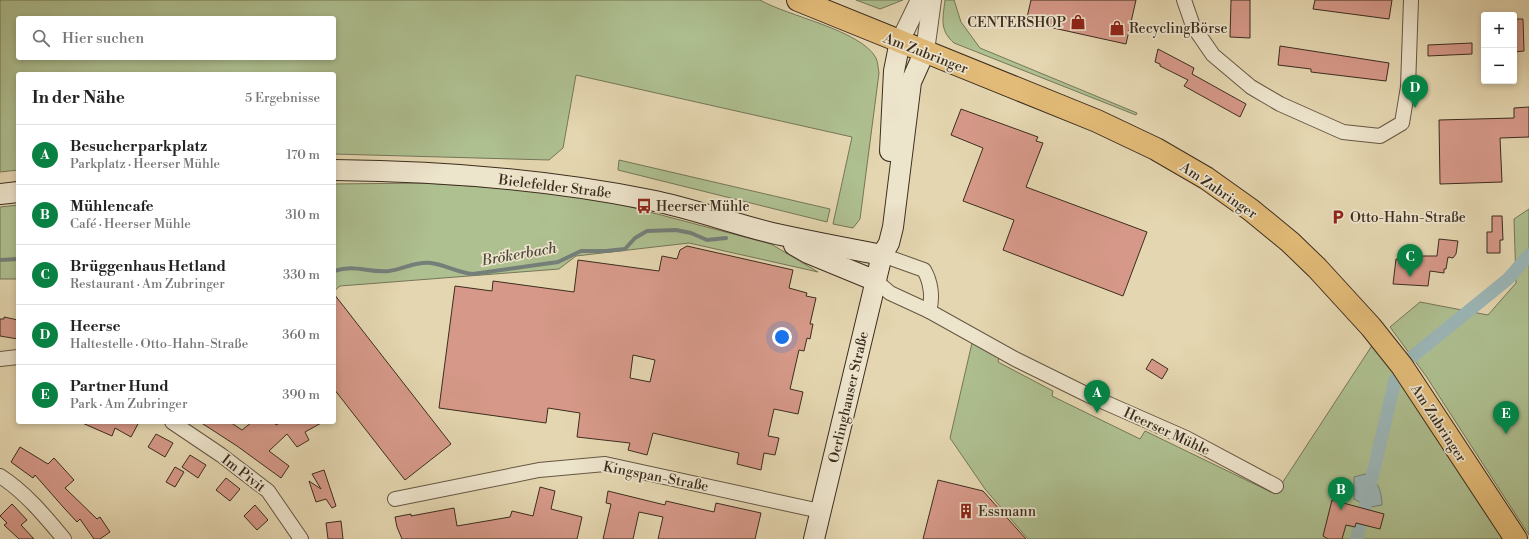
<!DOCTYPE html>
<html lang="de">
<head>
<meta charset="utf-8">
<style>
	:root { --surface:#fff; --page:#f2f2f2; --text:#222; --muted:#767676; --line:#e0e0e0; --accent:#0b8043 }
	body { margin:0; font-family:"Libre Bodoni",serif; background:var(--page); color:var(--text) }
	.controls { position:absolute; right:12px; top:12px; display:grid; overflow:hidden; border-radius:4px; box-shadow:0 2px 6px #0003 }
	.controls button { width:36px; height:36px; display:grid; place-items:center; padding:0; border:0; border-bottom:1px solid var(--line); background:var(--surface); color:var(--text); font:20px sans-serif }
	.you { position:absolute; left:782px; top:337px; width:14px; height:14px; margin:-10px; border:3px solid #fff; border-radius:50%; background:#1a73e8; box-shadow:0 0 0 6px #1a73e833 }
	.badge { display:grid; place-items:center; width:26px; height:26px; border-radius:50%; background:var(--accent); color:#fff; font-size:13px; font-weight:700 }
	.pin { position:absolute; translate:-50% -33px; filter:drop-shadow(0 1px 2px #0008) }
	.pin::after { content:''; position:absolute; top:21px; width:14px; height:12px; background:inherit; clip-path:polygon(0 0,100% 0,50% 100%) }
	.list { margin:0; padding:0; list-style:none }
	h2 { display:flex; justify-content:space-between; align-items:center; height:52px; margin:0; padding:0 16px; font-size:17px }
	h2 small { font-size:13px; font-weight:400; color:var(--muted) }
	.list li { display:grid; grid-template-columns:26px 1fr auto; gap:12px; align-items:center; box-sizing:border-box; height:60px; padding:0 16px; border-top:1px solid var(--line) }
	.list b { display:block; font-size:15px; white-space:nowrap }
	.list p { margin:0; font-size:13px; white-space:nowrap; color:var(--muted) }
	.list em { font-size:13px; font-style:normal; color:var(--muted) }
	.icon { flex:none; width:22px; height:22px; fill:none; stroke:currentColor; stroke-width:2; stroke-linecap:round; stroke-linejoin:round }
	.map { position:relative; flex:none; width:1529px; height:539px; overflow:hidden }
	.search { position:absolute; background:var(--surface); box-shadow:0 2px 6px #0003; left:16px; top:16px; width:320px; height:44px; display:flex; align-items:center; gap:10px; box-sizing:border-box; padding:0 14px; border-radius:4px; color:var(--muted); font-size:15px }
	.panel { position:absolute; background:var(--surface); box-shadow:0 2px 6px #0003; left:16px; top:72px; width:320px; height:352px; border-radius:4px }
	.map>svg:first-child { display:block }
	.green { fill:#aebf90; stroke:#757658; fill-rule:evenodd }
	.water { fill:#9bb6b7; stroke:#757f7a }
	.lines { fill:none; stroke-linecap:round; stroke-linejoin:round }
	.stream { stroke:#757f7a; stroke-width:4 }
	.canal { stroke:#9bb6b7; stroke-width:13 }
	.building { fill:#d69989; stroke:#3c2d1f; fill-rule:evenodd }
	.minor-casing { stroke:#665743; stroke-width:16 }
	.tertiary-casing { stroke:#665743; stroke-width:20 }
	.secondary-casing { stroke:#3c2d1f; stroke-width:22 }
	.primary-casing { stroke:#3c2d1f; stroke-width:24 }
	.minor { stroke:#ede4cc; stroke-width:14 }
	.tertiary { stroke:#ede4cc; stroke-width:18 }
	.secondary { stroke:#ede4cc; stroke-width:20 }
	.primary { stroke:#e2bb78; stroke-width:22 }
	.labels { text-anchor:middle; stroke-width:3.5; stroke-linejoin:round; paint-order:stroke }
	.poi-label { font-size:14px; fill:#3c2d1f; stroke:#ede4cc; text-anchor:start }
	.street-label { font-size:14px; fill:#3c2d1f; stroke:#ede4cc }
	.water-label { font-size:15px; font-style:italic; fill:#4f483d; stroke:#ede4cc }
</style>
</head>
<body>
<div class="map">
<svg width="1529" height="539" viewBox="0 0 1529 539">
	<rect width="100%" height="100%" fill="#e4d6b0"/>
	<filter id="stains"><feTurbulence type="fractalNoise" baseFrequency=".005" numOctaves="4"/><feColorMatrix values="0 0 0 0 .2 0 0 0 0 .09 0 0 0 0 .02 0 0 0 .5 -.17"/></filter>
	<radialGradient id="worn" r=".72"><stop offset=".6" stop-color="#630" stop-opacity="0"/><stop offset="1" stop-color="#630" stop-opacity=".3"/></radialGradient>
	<!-- green -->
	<g class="green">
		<path d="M 0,0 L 760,0 C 787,16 861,30 876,58 C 878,62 878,68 879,73 L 860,219 L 853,228 L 833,224 L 852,137 L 576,75 L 563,148 L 549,160 L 334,154 L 334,74 L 18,74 L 18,170 L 0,172 ZM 18,18 L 334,18 L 334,58 L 18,58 Z"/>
		<polygon points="856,0 903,0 880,9"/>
		<path d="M 945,0 L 954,0 L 961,22 L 980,48 L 1137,113 L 1136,115 L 954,43 C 939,30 943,18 945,0 Z"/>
		<polygon points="619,160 830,209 827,222 618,170"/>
		<polygon points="426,183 513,189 589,196 771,244 818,272 689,243 576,256 559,269 340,286 334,291 334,184"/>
		<polygon points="18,205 18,279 0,279 0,207"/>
		<polygon points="1529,209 1529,535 1426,376 1390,327 1420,302 1488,315 1516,283 1514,219"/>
		<polygon points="972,343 999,357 998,362 1053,391 1052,396 1140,439 1145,431 1275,494 1373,344 1513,539 1028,539 985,489 950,438"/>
	</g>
	<!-- water -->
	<path class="water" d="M 1365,474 C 1379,483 1381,489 1382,505 L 1370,507 L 1366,526 L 1358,523 L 1363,504 L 1354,499 L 1354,477 Z"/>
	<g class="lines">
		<!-- stream -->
		<g class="stream">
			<polyline points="0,260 18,259"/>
			<path d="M 334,271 C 355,264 368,273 389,271 C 404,269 416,261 431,263 C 446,265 458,273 473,274 L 558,262 L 581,251 L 606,251 L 625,249 L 635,238 L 647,231 L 676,230 L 691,233 L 707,240 L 726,238"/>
		</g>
		<!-- canal -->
		<g class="canal">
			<polyline points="1413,356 1508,279 1529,255"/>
			<polyline points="1356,539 1362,520 1395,380"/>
		</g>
	</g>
	<!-- building -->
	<g class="building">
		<polygon points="1031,0 1136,0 1126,44 1026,22"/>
		<polygon points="1231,0 1250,0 1250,38 1230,37"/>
		<polygon points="1315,0 1392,0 1389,19 1313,9"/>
		<polygon points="1514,19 1523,19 1524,51 1514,52"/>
		<polygon points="1472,43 1472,54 1428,56 1428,45"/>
		<polygon points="1280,46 1389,63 1386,81 1311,72 1311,69 1278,65"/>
		<polygon points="1158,49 1194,68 1192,74 1246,104 1240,117 1184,86 1188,80 1160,66 1160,64 1155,62"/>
		<polygon points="1529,107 1529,137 1500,138 1502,182 1440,184 1439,120 1514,118 1514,108"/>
		<polygon points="961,109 1038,137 1036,141 1043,143 1026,187 1147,232 1123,296 1003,250 1014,220 963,201 983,148 951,135"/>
		<polygon points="1492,216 1502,216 1503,240 1500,240 1500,253 1487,253 1487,232 1492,232"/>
		<polygon points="1439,239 1458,241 1456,254 1453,258 1448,257 1446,269 1444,269 1444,273 1430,271 1428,286 1393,284 1396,259 1415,261 1415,256 1437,256"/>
		<path d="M 687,246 L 793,270 L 789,288 L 807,293 L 806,296 L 816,298 L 810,324 L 813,324 L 810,339 L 807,338 L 804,351 L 799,350 L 790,389 L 803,392 L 798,414 L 774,409 L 768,436 L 779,438 L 775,455 L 764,453 L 761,470 L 737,464 L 739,453 L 653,433 L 647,455 L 628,450 L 630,443 L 577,437 L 580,413 L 548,408 L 546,423 L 439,408 L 455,286 L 492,291 L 493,281 L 574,292 L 578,260 L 659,271 L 662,256 L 677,259 L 680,250 ZM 633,355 L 655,360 L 650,382 L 630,378 Z"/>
		<polygon points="334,294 451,444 405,480 334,389"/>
		<polygon points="4,317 18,320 18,339 0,336 0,319 4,319"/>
		<polygon points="1152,359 1168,369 1162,379 1146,369"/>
		<polygon points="80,422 139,422 131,437 115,428 112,436"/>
		<polygon points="200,422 230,422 242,430 252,422 274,422 276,425 282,422 323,422 305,432 309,440 297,447 287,434 269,451 289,466 281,478 237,446"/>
		<polygon points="156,434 173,443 165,457 148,447"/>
		<polygon points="20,447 48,464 54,458 74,480 65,488 97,519 100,517 110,532 100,539 94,539 80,519 77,522 64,508 35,475 33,478 11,462"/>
		<polygon points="190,455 206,465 198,478 182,467"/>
		<polygon points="175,467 184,472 175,487 166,482"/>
		<polygon points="324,470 336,506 332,508 326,499 316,502 309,481 321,489 312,474"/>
		<polygon points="226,478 240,489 230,501 216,490"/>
		<polygon points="938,480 983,491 1026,539 923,539"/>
		<polygon points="540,487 555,491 551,509 582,517 577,539 402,539 397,527 395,517 411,514 411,516 454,508 457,526 510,517 512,511 533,516"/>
		<polygon points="608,491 665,505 666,501 714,512 716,503 761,513 755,539 658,539 663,517 639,512 633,539 603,539 611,504 606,503"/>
		<polygon points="1332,500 1384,514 1380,529 1356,523 1355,527 1346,525 1342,539 1328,539 1323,536"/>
		<polygon points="12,504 27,520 21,525 34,539 19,539 4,525 7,523 0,516"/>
		<polygon points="255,505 268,520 257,530 244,516"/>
		<polygon points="341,521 343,539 328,539 326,523"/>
	</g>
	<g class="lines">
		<!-- minor casing -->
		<g class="minor-casing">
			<g id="minor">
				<polyline points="1184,0 1193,26 1213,55 1251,87 1280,104 1343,132 1380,136 1402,123 1408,87 1411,0"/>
				<path d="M 882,255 L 924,270 C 931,282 933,298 929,311"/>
				<polyline points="876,281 890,293 929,311 1015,359 1088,395 1186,438 1276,486"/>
				<polyline points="0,359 18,357"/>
				<polyline points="172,422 221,455 268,491 301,539"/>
				<path d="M 0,476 C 25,492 45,516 64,539"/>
				<polyline points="395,499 539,470 605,464 820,511"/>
			</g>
		</g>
		<!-- tertiary casing -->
		<g class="tertiary-casing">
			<g id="tertiary">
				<polyline points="900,41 920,0"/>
				<polyline points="925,51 932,0"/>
			</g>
		</g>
		<!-- secondary casing -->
		<g class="secondary-casing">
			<g id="secondary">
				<polyline points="890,151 894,71 900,41"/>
				<path d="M 334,170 C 439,171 546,179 650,200 C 691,208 731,223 772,233 C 808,241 845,248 882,255"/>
				<polyline points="0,194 18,192"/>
				<polyline points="794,245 808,253 876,281"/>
				<polyline points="814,539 882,255 889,243 893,227 911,82 925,51"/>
			</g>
		</g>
		<!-- primary casing -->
		<g class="primary-casing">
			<polyline id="primary" points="798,0 1097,121 1156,149 1206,178 1251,210 1290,242 1317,268 1371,327 1402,366 1516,539"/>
		</g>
		<!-- minor -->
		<use href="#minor" class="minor"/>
		<!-- tertiary -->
		<use href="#tertiary" class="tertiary"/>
		<!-- secondary -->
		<use href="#secondary" class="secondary"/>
		<!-- primary -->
		<use href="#primary" class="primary"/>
	</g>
	<!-- icons -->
	<defs>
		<g id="shop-bare" transform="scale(1.2)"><path d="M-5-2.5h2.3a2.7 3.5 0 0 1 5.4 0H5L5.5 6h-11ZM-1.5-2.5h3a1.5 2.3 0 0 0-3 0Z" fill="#8f2418" stroke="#ede4cc" stroke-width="2.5" paint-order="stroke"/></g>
		<g id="bus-bare" transform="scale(1.2)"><path d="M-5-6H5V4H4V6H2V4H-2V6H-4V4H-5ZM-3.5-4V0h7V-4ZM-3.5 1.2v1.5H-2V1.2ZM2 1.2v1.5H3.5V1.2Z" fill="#8f2418" stroke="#ede4cc" stroke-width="2.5" paint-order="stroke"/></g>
		<g id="parking-bare" transform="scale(1.2)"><path d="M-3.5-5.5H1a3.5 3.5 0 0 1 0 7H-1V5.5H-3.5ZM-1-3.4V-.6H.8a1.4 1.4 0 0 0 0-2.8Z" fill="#8f2418" stroke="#ede4cc" stroke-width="2.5" paint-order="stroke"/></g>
		<g id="building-bare" transform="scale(1.2)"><path d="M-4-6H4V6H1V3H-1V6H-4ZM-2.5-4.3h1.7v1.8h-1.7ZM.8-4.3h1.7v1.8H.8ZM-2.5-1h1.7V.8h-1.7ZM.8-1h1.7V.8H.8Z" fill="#8f2418" stroke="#ede4cc" stroke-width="2.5" paint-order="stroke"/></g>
	</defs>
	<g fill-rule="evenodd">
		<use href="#shop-bare" x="1078" y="22"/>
		<use href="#shop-bare" x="1117" y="28"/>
		<use href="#bus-bare" x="644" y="206"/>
		<use href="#parking-bare" x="1338" y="217"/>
		<use href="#building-bare" x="966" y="511"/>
	</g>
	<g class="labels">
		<!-- poi labels -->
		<g class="poi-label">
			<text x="1066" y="27" text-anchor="end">CENTERSHOP</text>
			<text x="1129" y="33">RecyclingBörse</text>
			<text x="656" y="211">Heerser Mühle</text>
			<text x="1350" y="222">Otto-Hahn-Straße</text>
			<text x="978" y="516">Essmann</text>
		</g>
		<!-- street labels -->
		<g class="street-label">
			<text transform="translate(926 53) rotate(21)" y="5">Am Zubringer</text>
			<text transform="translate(555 186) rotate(7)" y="5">Bielefelder Straße</text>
			<text transform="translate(1219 190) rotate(34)" y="5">Am Zubringer</text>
			<text transform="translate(848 397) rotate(-77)" y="5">Oerlinghauser Straße</text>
			<text transform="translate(1439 423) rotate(57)" y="5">Am Zubringer</text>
			<text transform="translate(1167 431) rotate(25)" y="5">Heerser Mühle</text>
			<text transform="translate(244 473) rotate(38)" y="5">Im Pivit</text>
			<text transform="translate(656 476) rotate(11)" y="5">Kingspan-Straße</text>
		</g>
		<!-- water labels -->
		<g class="water-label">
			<text transform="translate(519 254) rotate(-10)" y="5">Brökerbach</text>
		</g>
	</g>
	<rect width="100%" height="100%" filter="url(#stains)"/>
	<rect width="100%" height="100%" fill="url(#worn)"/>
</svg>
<div class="controls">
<button>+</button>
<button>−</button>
</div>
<div class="you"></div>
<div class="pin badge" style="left:1097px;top:413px">A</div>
<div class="pin badge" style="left:1341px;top:510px">B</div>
<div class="pin badge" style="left:1410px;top:277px">C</div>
<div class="pin badge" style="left:1415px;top:108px">D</div>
<div class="pin badge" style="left:1506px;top:434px">E</div>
<div class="search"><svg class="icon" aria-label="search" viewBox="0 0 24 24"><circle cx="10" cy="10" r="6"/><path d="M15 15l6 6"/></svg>Hier suchen</div>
<section class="panel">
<h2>In der Nähe<small>5 Ergebnisse</small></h2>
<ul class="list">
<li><span class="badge">A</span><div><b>Besucherparkplatz</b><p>Parkplatz · Heerser Mühle</p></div><em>170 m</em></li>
<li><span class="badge">B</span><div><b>Mühlencafe</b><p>Café · Heerser Mühle</p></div><em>310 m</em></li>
<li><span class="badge">C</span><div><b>Brüggenhaus Hetland</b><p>Restaurant · Am Zubringer</p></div><em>330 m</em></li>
<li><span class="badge">D</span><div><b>Heerse</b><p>Haltestelle · Otto-Hahn-Straße</p></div><em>360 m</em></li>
<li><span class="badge">E</span><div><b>Partner Hund</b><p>Park · Am Zubringer</p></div><em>390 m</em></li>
</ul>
</section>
</div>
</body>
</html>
